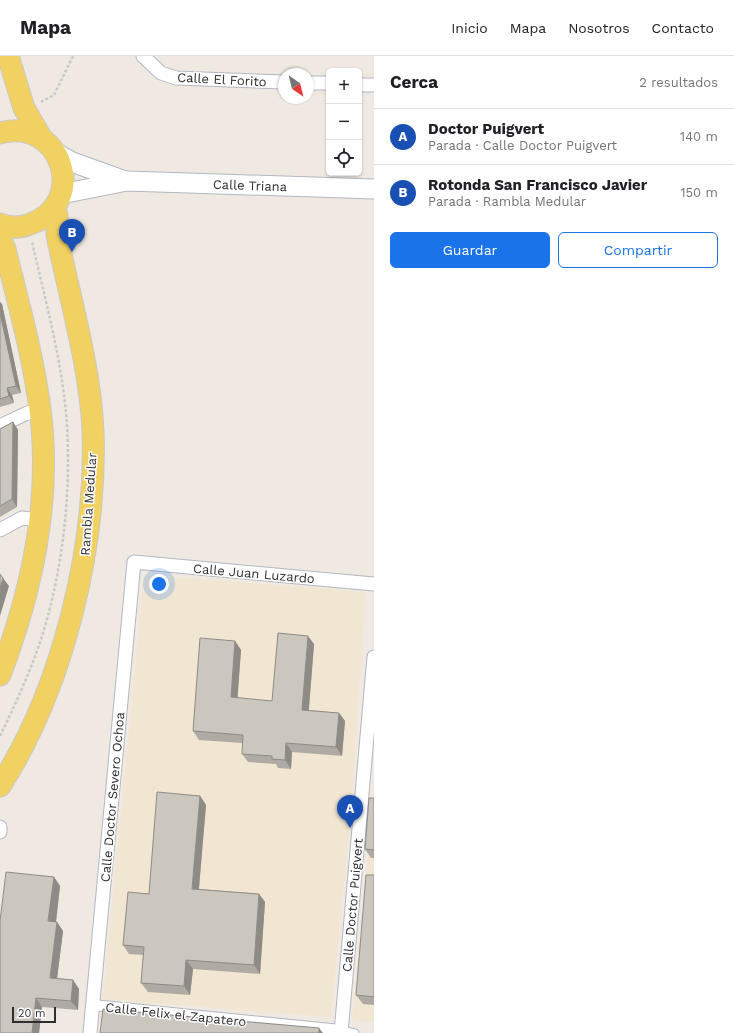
<!DOCTYPE html>
<html lang="es">
<head>
<meta charset="utf-8">
<style>
	:root { --surface:#fff; --page:#f6f6f6; --text:#202124; --muted:#757577; --line:#e0e0e0; --accent:#1a73e8 }
	body { margin:0; font-family:"Work Sans",sans-serif; background:var(--page); color:var(--text) }
	.controls { position:absolute; right:12px; top:12px; display:grid; overflow:hidden; border-radius:6px; box-shadow:0 1px 3px #0004 }
	.controls button { width:36px; height:36px; display:grid; place-items:center; padding:0; border:0; border-bottom:1px solid var(--line); background:var(--surface); color:var(--text); font:20px sans-serif }
	.compass { position:absolute; left:278px; top:12px; width:36px; height:36px; border-radius:50%; background:var(--surface); box-shadow:0 1px 3px #0004; rotate:145deg }
	.scale { position:absolute; left:12px; bottom:10px; width:44px; box-sizing:border-box; padding-left:4px; border:2px solid #2e2e2e; border-top:0; font-size:11px; line-height:14px; white-space:nowrap; color:#2e2e2e; -webkit-text-stroke:3px #fff; paint-order:stroke }
	.you { position:absolute; left:159px; top:528px; width:14px; height:14px; margin:-10px; border:3px solid #fff; border-radius:50%; background:#1a73e8; box-shadow:0 0 0 6px #1a73e833 }
	.badge { display:grid; place-items:center; width:26px; height:26px; border-radius:50%; background:var(--accent); color:#fff; font-size:13px; font-weight:700 }
	.pin { position:absolute; translate:-50% -33px; filter:drop-shadow(0 1px 2px #0008) }
	.pin::after { content:''; position:absolute; top:21px; width:14px; height:12px; background:inherit; clip-path:polygon(0 0,100% 0,50% 100%) }
	.list { margin:0; padding:0; list-style:none }
	h2 { display:flex; justify-content:space-between; align-items:center; height:52px; margin:0; padding:0 16px; font-size:17px }
	h2 small { font-size:13px; font-weight:400; color:var(--muted) }
	.list li { display:grid; grid-template-columns:26px 1fr auto; gap:12px; align-items:center; box-sizing:border-box; height:56px; padding:0 16px; border-top:1px solid var(--line) }
	.list b { display:block; font-size:15px; white-space:nowrap }
	.list p { margin:0; font-size:13px; white-space:nowrap; color:var(--muted) }
	.list em { font-size:13px; font-style:normal; color:var(--muted) }
	.actions { display:flex; gap:8px; padding:12px 16px }
	.actions a { flex:1; padding:9px 0; border:1px solid var(--accent); border-radius:6px; text-align:center; font-size:14px; color:var(--accent) }
	.actions .main { background:var(--accent); color:#fff }
	.icon { flex:none; width:22px; height:22px; fill:none; stroke:currentColor; stroke-width:2; stroke-linecap:round; stroke-linejoin:round }
	.map { position:relative; flex:none; width:374px; height:977px; overflow:hidden }
	header { display:flex; align-items:center; gap:24px; box-sizing:border-box; height:56px; padding:0 20px; background:var(--surface); border-bottom:1px solid var(--line) }
	header strong { font-size:19px }
	nav { display:flex; gap:22px; margin-inline-start:auto; font-size:14px }
	main { display:flex }
	aside { flex:1; background:var(--surface) }
	.map>svg:first-child { display:block }
	.education { fill:#f0e6d1 }
	.lines { fill:none; stroke-linecap:round; stroke-linejoin:round }
	.service-casing { stroke:#b4b7c1; stroke-width:9 }
	.pedestrian-casing { stroke:#b4b7c1; stroke-width:12 }
	.minor-casing { stroke:#b4b7c1; stroke-width:15 }
	.secondary-casing { stroke:#b4b7c1; stroke-width:21 }
	.primary-casing { stroke:#c9c9c9; stroke-width:23 }
	.path { stroke:#c9c9c9; stroke-width:2.5; stroke-dasharray:3 2; stroke-linecap:butt }
	.service { stroke:#fff; stroke-width:7 }
	.pedestrian { stroke:#fff; stroke-width:10 }
	.minor { stroke:#fff; stroke-width:13 }
	.secondary { stroke:#fff; stroke-width:19 }
	.primary { stroke:#f2d163; stroke-width:21 }
	.wall { fill:#afaba4 }
	.shaded-wall { fill:#8e8b86 }
	.building { fill:#cbc7bf; stroke:#8e8b86 }
	.labels { text-anchor:middle; stroke-width:3; stroke-linejoin:round; paint-order:stroke }
	.street-label { font-size:13px; fill:#2e2e2e; stroke:#fff }
</style>
</head>
<body>
<header>
<strong>Mapa</strong>
<nav><a>Inicio</a><a>Mapa</a><a>Nosotros</a><a>Contacto</a></nav>
</header>
<main>
<div class="map">
<svg width="374" height="977" viewBox="0 0 374 977">
	<rect width="100%" height="100%" fill="#efe9e1"/>
	<!-- education -->
	<g class="education">
		<polygon points="144,519 365,536 352,743 331,961 103,943"/>
		<polygon points="374,745 374,966 352,964"/>
	</g>
	<g class="lines">
		<!-- service casing -->
		<g class="service-casing">
			<polyline id="service" points="341,974 355,977"/>
		</g>
		<!-- pedestrian casing -->
		<g class="pedestrian-casing">
			<polyline id="pedestrian" points="93,949 341,974"/>
		</g>
		<!-- minor casing -->
		<g class="minor-casing">
			<g id="minor">
				<polyline points="143,0 161,17 176,22 284,26"/>
				<polyline points="308,27 329,27"/>
				<polyline points="359,29 374,29"/>
				<polyline points="0,370 25,358 40,353"/>
				<polyline points="0,474 22,462 40,464"/>
				<polyline points="0,771 0,776"/>
				<polyline points="90,977 134,506 374,528"/>
				<polyline points="341,977 374,601"/>
			</g>
		</g>
		<!-- secondary casing -->
		<g class="secondary-casing">
			<g id="secondary">
				<polyline points="56,97 72,106 125,125"/>
				<polyline points="61,138 127,125 374,133"/>
			</g>
		</g>
		<!-- primary casing -->
		<g class="primary-casing">
			<g id="primary">
				<polyline points="8,0 24,52 42,83"/>
				<path d="M 0,77 C 61,60 90,147 30,168 C 21,172 10,172 0,168"/>
				<path d="M 0,183 L 5,193 C 18,246 33,299 40,353 C 52,443 32,535 0,619"/>
				<path d="M 0,730 C 63,632 97,491 93,375 C 90,309 70,244 57,179 L 57,159 L 53,154"/>
			</g>
		</g>
		<!-- path -->
		<g class="path">
			<polyline points="41,46 54,39 73,0"/>
			<path d="M 0,680 C 16,647 32,612 43,577 C 63,511 71,438 67,370 C 63,308 46,247 32,186"/>
		</g>
		<!-- service -->
		<use href="#service" class="service"/>
		<!-- pedestrian -->
		<use href="#pedestrian" class="pedestrian"/>
		<!-- minor -->
		<use href="#minor" class="minor"/>
		<!-- secondary -->
		<use href="#secondary" class="secondary"/>
		<!-- primary -->
		<use href="#primary" class="primary"/>
	</g>
	<!-- wall -->
	<g class="wall">
		<polygon points="0,246 2,248 21,337 12,339 14,347 0,351"/>
		<polygon points="13,366 18,374 17,451 0,461 0,373"/>
		<polygon points="235,585 241,594 237,642 272,645 314,588 309,654 339,657 345,665 342,700 292,696 291,713 278,712 276,708 248,706 242,698 243,687 199,684 193,675"/>
		<polygon points="200,740 206,749 199,833 259,838 265,846 260,918 193,913 190,939 148,936 141,927 144,899 129,898 123,889 149,838"/>
		<polygon points="374,742 374,802 371,802 365,793"/>
		<polygon points="374,819 374,949 363,948 356,939"/>
		<polygon points="54,821 60,830 56,866 57,866 63,875 57,922 73,924 79,933 78,954 42,951 39,977 0,977"/>
	</g>
	<!-- shaded-wall -->
	<g class="shaded-wall">
		<polygon points="0,246 2,248 21,337 16,330 0,257"/>
		<polygon points="7,332 12,339 14,347 9,340"/>
		<polygon points="13,366 18,374 17,451 12,443"/>
		<polygon points="3,522 9,530 0,560 0,532"/>
		<polygon points="308,580 314,588 308,662 302,654"/>
		<polygon points="235,585 241,594 237,650 231,641"/>
		<polygon points="339,657 345,665 342,700 336,691"/>
		<polygon points="286,687 292,696 291,713 285,704"/>
		<polygon points="200,740 206,749 198,842 192,833"/>
		<polygon points="54,821 60,830 55,874 48,865"/>
		<polygon points="259,838 265,846 260,918 254,909"/>
		<polygon points="57,866 63,875 56,931 50,922"/>
		<polygon points="186,904 193,913 190,939 184,930"/>
		<polygon points="73,924 79,933 78,954 71,945"/>
		<polygon points="36,942 42,951 39,977 32,977"/>
		<polygon points="319,972 323,977 319,977"/>
	</g>
	<!-- building -->
	<g class="building">
		<polygon points="0,257 16,330 7,332 9,340 0,343"/>
		<polygon points="13,366 12,443 0,450 0,373"/>
		<polygon points="0,518 3,522 0,532"/>
		<polygon points="278,577 308,580 302,654 339,657 336,691 286,687 285,704 272,703 272,700 242,698 243,679 193,675 200,582 235,585 231,641 272,645"/>
		<polygon points="157,736 200,740 192,833 259,838 254,909 186,904 184,930 141,927 144,891 123,889 128,836 149,838"/>
		<polygon points="369,742 374,742 374,794 365,793"/>
		<polygon points="6,816 54,821 48,865 57,866 50,922 73,924 71,945 36,942 32,977 0,977 0,865"/>
		<polygon points="366,819 374,819 374,941 356,939"/>
		<polygon points="103,953 319,972 319,977 100,977"/>
	</g>
	<g class="labels">
		<!-- street labels -->
		<g class="street-label">
			<text transform="translate(222 23) rotate(3)" y="5">Calle El Forito</text>
			<text transform="translate(250 129) rotate(2)" y="5">Calle Triana</text>
			<text transform="translate(88 448) rotate(-86)" y="5">Rambla Medular</text>
			<text transform="translate(254 517) rotate(5)" y="5">Calle Juan Luzardo</text>
			<text transform="translate(112 741) rotate(-85)" y="5">Calle Doctor Severo Ochoa</text>
			<text transform="translate(352 849) rotate(-85)" y="5">Calle Doctor Puigvert</text>
			<text transform="translate(176 958) rotate(6)" y="5">Calle Felix el Zapatero</text>
		</g>
	</g>
</svg>
<div class="controls">
<button>+</button>
<button>−</button>
<button><svg class="icon" aria-label="locate" viewBox="0 0 24 24"><circle cx="12" cy="12" r="6"/><path d="M12 2v4M12 18v4M2 12h4M18 12h4"/></svg></button>
</div>
<svg class="compass" viewBox="-18 -18 36 36"><path d="M0-13l5 13h-10z" fill="#e53935"/><path d="M0 13l5-13h-10z" fill="#757577"/></svg>
<div class="scale">20 m</div>
<div class="you"></div>
<div class="pin badge" style="left:350px;top:772px;background:#1a4fb4">A</div>
<div class="pin badge" style="left:72px;top:196px;background:#1a4fb4">B</div>
</div>
<aside>
<h2>Cerca<small>2 resultados</small></h2>
<ul class="list">
<li><span class="badge" style="background:#1a4fb4">A</span><div><b>Doctor Puigvert</b><p>Parada · Calle Doctor Puigvert</p></div><em>140 m</em></li>
<li><span class="badge" style="background:#1a4fb4">B</span><div><b>Rotonda San Francisco Javier</b><p>Parada · Rambla Medular</p></div><em>150 m</em></li>
</ul>
<div class="actions"><a class="main">Guardar</a><a>Compartir</a></div>
</aside>
</main>
</body>
</html>
